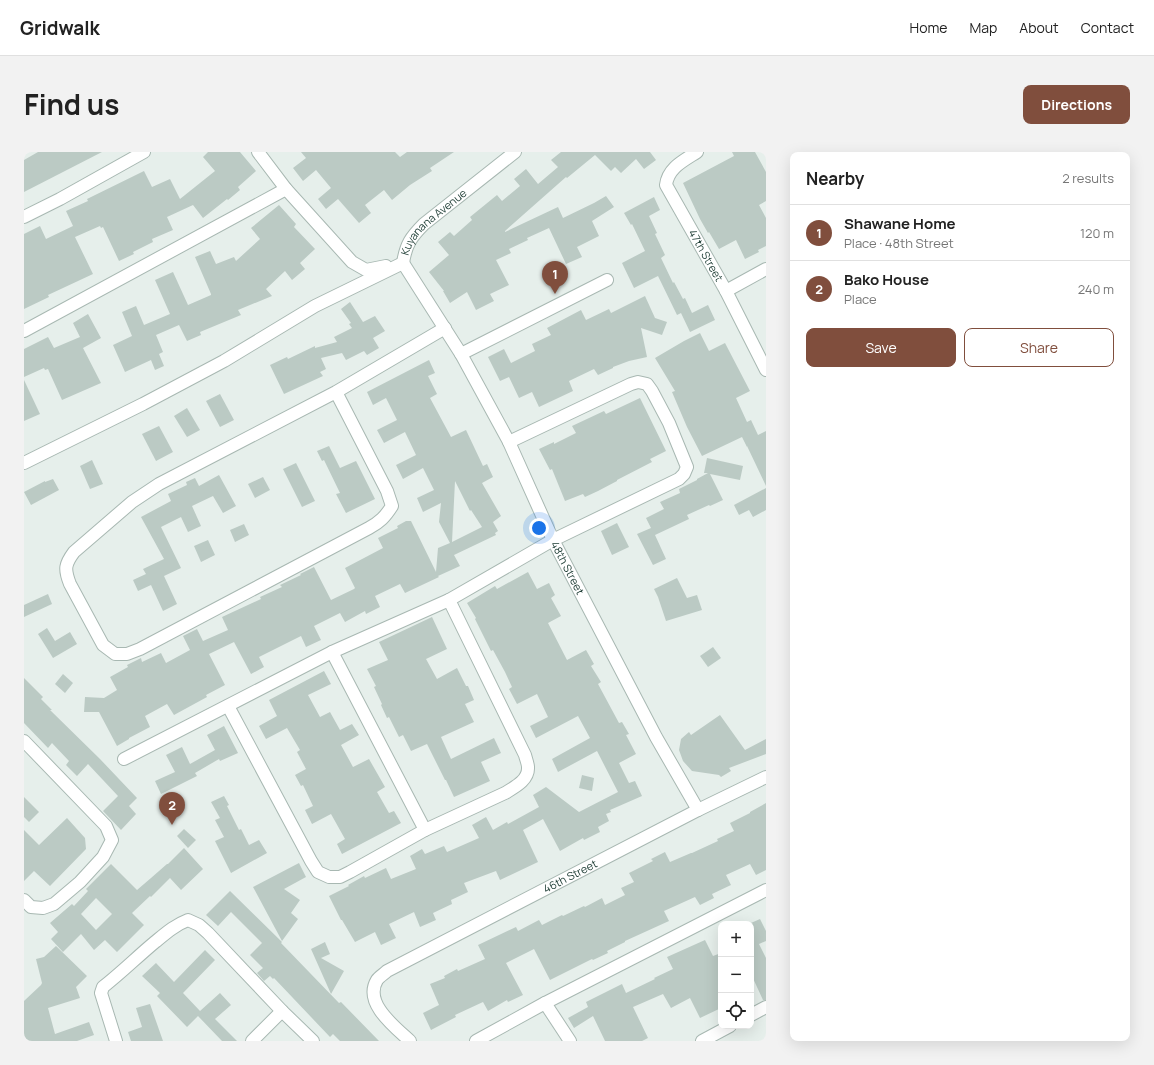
<!DOCTYPE html>
<html lang="en">
<head>
<meta charset="utf-8">
<style>
	:root { --surface:#fff; --page:#f2f2f2; --text:#222; --muted:#767676; --line:#e0e0e0; --accent:#804e3d }
	body { margin:0; font-family:Manrope,sans-serif; background:var(--page); color:var(--text) }
	.controls { position:absolute; right:12px; bottom:12px; display:grid; overflow:hidden; border-radius:8px; box-shadow:0 4px 16px #0002 }
	.controls button { width:36px; height:36px; display:grid; place-items:center; padding:0; border:0; border-bottom:1px solid var(--line); background:var(--surface); color:var(--text); font:20px sans-serif }
	.you { position:absolute; left:515px; top:376px; width:14px; height:14px; margin:-10px; border:3px solid #fff; border-radius:50%; background:#1a73e8; box-shadow:0 0 0 6px #1a73e833 }
	.badge { display:grid; place-items:center; width:26px; height:26px; border-radius:50%; background:var(--accent); color:#fff; font-size:13px; font-weight:700 }
	.pin { position:absolute; translate:-50% -33px; filter:drop-shadow(0 1px 2px #0008) }
	.pin::after { content:''; position:absolute; top:21px; width:14px; height:12px; background:inherit; clip-path:polygon(0 0,100% 0,50% 100%) }
	.list { margin:0; padding:0; list-style:none }
	h2 { display:flex; justify-content:space-between; align-items:center; height:52px; margin:0; padding:0 16px; font-size:17px }
	h2 small { font-size:13px; font-weight:400; color:var(--muted) }
	.list li { display:grid; grid-template-columns:26px 1fr auto; gap:12px; align-items:center; box-sizing:border-box; height:56px; padding:0 16px; border-top:1px solid var(--line) }
	.list b { display:block; font-size:15px; white-space:nowrap }
	.list p { margin:0; font-size:13px; white-space:nowrap; color:var(--muted) }
	.list em { font-size:13px; font-style:normal; color:var(--muted) }
	.actions { display:flex; gap:8px; padding:12px 16px }
	.actions a { flex:1; padding:9px 0; border:1px solid var(--accent); border-radius:8px; text-align:center; font-size:14px; color:var(--accent) }
	.actions .main { background:var(--accent); color:#fff }
	.icon { flex:none; width:22px; height:22px; fill:none; stroke:currentColor; stroke-width:2; stroke-linecap:round; stroke-linejoin:round }
	.map { position:relative; flex:none; width:742px; height:889px; overflow:hidden; border-radius:8px }
	header { display:flex; align-items:center; gap:24px; box-sizing:border-box; height:56px; padding:0 20px; background:var(--surface); border-bottom:1px solid var(--line) }
	header strong { font-size:19px }
	nav { display:flex; gap:22px; margin-inline-start:auto; font-size:14px }
	.intro { display:flex; align-items:center; justify-content:space-between; box-sizing:border-box; height:96px; padding:0 24px }
	h1 { margin:0; font-size:28px }
	.button { padding:10px 18px; border-radius:8px; background:var(--accent); color:#fff; font-size:14px; font-weight:700 }
	main { display:flex; gap:24px; padding:0 24px }
	aside { flex:1; background:var(--surface); border-radius:8px; box-shadow:0 4px 16px #0002 }
	.map>svg:first-child { display:block }
	.building { fill:#bbcac4; fill-rule:evenodd }
	.lines { fill:none; stroke-linecap:round; stroke-linejoin:round }
	.minor-casing { stroke:#a8b8b2; stroke-width:14 }
	.minor { stroke:#fff; stroke-width:12 }
	.labels { text-anchor:middle; stroke-width:4; stroke-linejoin:round; paint-order:stroke }
	.street-label { font-size:11px; fill:#24423a; stroke:#f7fbf9 }
</style>
</head>
<body>
<header>
<strong>Gridwalk</strong>
<nav><a>Home</a><a>Map</a><a>About</a><a>Contact</a></nav>
</header>
<div class="intro"><h1>Find us</h1><a class="button">Directions</a></div>
<main>
<div class="map">
<svg width="742" height="889" viewBox="0 0 742 889">
	<rect width="100%" height="100%" fill="#e6efeb"/>
	<!-- building -->
	<g class="building">
		<polygon points="14,0 78,0 0,40 0,8"/>
		<polygon points="184,0 216,0 232,19 214,35 216,38 204,48 203,47 179,66 169,53 143,65 149,78 128,87 129,90 109,100 110,102 95,109 79,75 77,76 76,74 51,85 69,122 24,143 25,145 0,157 0,82 16,74 22,87 49,74 42,59 64,49 63,47 120,19 128,35 146,27 156,47 191,19 179,5"/>
		<polygon points="277,0 371,0 376,5 383,0 430,0 406,16 408,19 386,33 368,48 360,38 341,53 347,61 335,71 314,47 302,57 294,47 307,36 292,18 279,29 269,16 282,6"/>
		<polygon points="537,0 626,0 632,8 620,17 612,7 597,21 591,15 587,19 571,3 543,26 542,25 481,79 481,80 534,55 539,66 570,51 582,44 590,55 568,69 575,84 553,95 558,105 542,112 525,76 503,86 504,88 485,97 487,101 472,108 485,133 466,142 470,149 452,158 443,140 426,151 419,139 420,139 405,120 425,103 414,90 426,80 430,84 448,68 446,65 473,43 478,49 496,34 490,27 502,17 514,32 534,15 527,8"/>
		<polygon points="708,0 731,0 742,20 742,49 735,53 742,66 742,94 734,98 735,100 721,107 712,88 695,97 685,80 684,81 676,67 659,31 710,4"/>
		<polygon points="630,45 636,58 625,64 633,81 631,82 641,103 637,106 649,131 650,130 659,147 661,146 668,161 684,153 691,168 666,180 657,161 653,163 634,124 610,136 598,111 621,99 608,72 607,73 600,61"/>
		<polygon points="255,53 272,72 270,75 291,97 276,111 281,117 268,128 261,119 242,137 248,144 214,158 217,163 176,180 177,183 163,189 155,173 132,183 139,200 135,202 140,214 131,218 127,208 101,220 89,193 108,184 98,160 112,154 120,173 146,162 131,128 149,120 164,153 187,143 187,142 171,105 186,99 192,112 210,105 212,109 236,87 227,76"/>
		<polygon points="621,144 631,166 643,170 638,183 617,176 623,205 605,209 589,215 589,216 574,223 570,217 545,229 549,239 515,255 508,240 495,246 485,225 476,229 464,205 480,197 487,211 511,199 508,192 527,183 523,176 557,158 562,168 585,157 587,161"/>
		<polygon points="326,150 339,170 351,164 361,179 349,186 355,196 343,203 340,199 322,208 318,201 297,206 302,217 296,220 299,224 260,242 246,213 263,205 264,207 291,194 291,196 313,190 310,185 328,176 325,172 327,171 317,157"/>
		<polygon points="64,162 77,186 59,196 77,231 38,248 24,217 21,218 20,216 0,225 0,197 24,185 30,196 56,185 49,171"/>
		<polygon points="676,181 685,199 701,191 726,239 712,246 723,270 727,268 734,283 742,279 742,334 723,294 723,295 718,285 678,304 663,275 648,240 651,239 631,206 660,189"/>
		<path d="M 405,208 L 411,221 L 404,224 L 413,242 L 406,246 L 427,285 L 442,278 L 459,314 L 463,312 L 469,325 L 458,331 L 477,364 L 469,370 L 474,379 L 471,381 L 472,383 L 430,403 L 436,414 L 414,424 L 415,425 L 381,441 L 376,432 L 351,444 L 356,455 L 342,462 L 341,459 L 321,470 L 316,461 L 290,474 L 297,488 L 282,495 L 277,484 L 235,505 L 240,515 L 227,522 L 210,490 L 185,502 L 201,533 L 182,543 L 183,545 L 150,563 L 143,552 L 121,564 L 126,575 L 105,586 L 105,587 L 93,594 L 75,560 L 60,560 L 61,545 L 80,546 L 93,538 L 86,525 L 104,515 L 103,513 L 117,506 L 118,510 L 137,501 L 142,511 L 166,498 L 159,484 L 173,477 L 179,489 L 204,478 L 198,465 L 237,447 L 236,445 L 258,435 L 256,433 L 277,423 L 276,422 L 290,415 L 307,448 L 330,437 L 331,436 L 321,416 L 359,396 L 354,386 L 374,376 L 373,374 L 382,369 L 387,369 L 412,420 L 414,396 L 426,391 L 415,370 L 417,351 L 399,360 L 393,346 L 410,338 L 399,316 L 379,327 L 372,313 L 392,303 L 381,280 L 360,291 L 353,278 L 373,268 L 362,246 L 349,253 L 343,240 ZM 431,329 L 446,359 L 447,358 L 458,375 L 428,390 Z"/>
		<polygon points="0,228 16,262 0,269"/>
		<polygon points="196,242 210,268 196,275 182,249"/>
		<polygon points="616,246 642,299 626,307 628,310 593,328 593,329 574,339 561,345 559,342 541,349 528,317 526,318 515,297 530,290 530,292 552,281 548,274 580,259 582,262"/>
		<polygon points="163,256 176,278 163,285 150,264"/>
		<polygon points="135,274 149,300 132,309 118,282"/>
		<polygon points="305,294 316,316 332,309 351,347 322,361 312,342 316,341 300,308 298,309 293,299"/>
		<polygon points="683,306 719,314 716,328 686,322 699,348 686,354 685,353 663,363 665,367 631,383 642,407 629,413 613,382 627,376 622,366 640,357 636,350 656,341 655,337 673,328 673,327 684,321 680,321"/>
		<polygon points="68,308 79,332 66,337 56,314"/>
		<polygon points="272,311 291,349 278,355 259,317"/>
		<polygon points="195,323 212,354 199,361 189,344 168,354 177,374 164,380 157,365 137,375 157,416 140,424 153,452 139,459 127,433 114,439 109,428 122,422 119,417 140,407 117,365 147,349 144,342 163,333 162,330 171,326 175,334"/>
		<polygon points="239,325 246,338 231,346 224,332"/>
		<polygon points="29,327 35,338 7,353 0,340 21,329 21,330"/>
		<polygon points="742,336 742,358 729,365 725,358 715,363 710,353"/>
		<polygon points="593,371 605,395 588,403 577,379"/>
		<polygon points="220,372 225,383 211,390 206,378"/>
		<polygon points="184,388 191,403 177,410 170,394"/>
		<polygon points="504,420 513,437 525,431 531,443 527,446 537,464 524,471 543,508 562,498 570,512 567,514 577,530 574,532 595,571 598,570 605,582 602,583 612,602 595,611 605,631 611,629 618,644 586,658 587,660 582,662 585,669 574,675 576,680 560,688 559,686 536,699 519,667 499,678 514,710 476,728 472,719 440,731 444,740 427,748 428,752 409,761 412,768 396,775 390,760 365,772 372,786 357,793 351,780 331,790 318,768 317,768 305,744 325,734 324,733 340,724 341,726 362,716 367,727 392,717 386,704 398,697 401,702 420,694 423,700 455,686 448,673 462,665 469,678 483,670 484,672 515,655 509,643 522,635 555,660 594,640 573,599 534,620 528,607 566,586 554,564 512,586 506,574 524,565 513,542 493,552 485,537 488,535 481,520 469,498 467,499 451,467 452,466 443,451 471,434 473,437"/>
		<polygon points="653,426 663,446 673,443 678,458 642,469 634,445 630,437"/>
		<polygon points="24,442 28,452 0,465 0,453"/>
		<polygon points="408,465 423,497 402,507 413,527 433,516 442,534 444,534 450,548 441,552 450,570 417,585 427,607 470,586 477,601 457,610 466,629 430,645 422,628 421,628 403,592 387,599 379,583 375,585 365,565 363,566 357,553 358,552 350,535 352,534 343,517 364,508 355,490"/>
		<polygon points="23,476 31,489 46,480 53,492 29,506 14,482"/>
		<polygon points="689,495 697,506 684,515 676,504"/>
		<polygon points="300,519 307,532 284,543 296,565 306,560 316,578 328,572 335,583 317,593 329,615 345,607 361,635 353,640 365,661 370,659 377,671 318,702 313,692 321,687 307,662 288,672 281,658 289,654 279,633 277,634 271,623 282,617 273,600 276,598 263,576 242,587 235,574 253,564 245,548"/>
		<polygon points="39,522 49,531 41,541 31,532"/>
		<polygon points="0,526 19,545 17,547 28,558 26,558 76,607 113,646 105,654 112,662 97,678 79,659 94,644 64,612 53,624 42,613 45,609 28,591 24,596 0,571"/>
		<polygon points="696,563 721,598 742,587 742,602 705,616 707,619 697,625 695,623 668,619 659,609 655,598 657,587 665,580 667,583"/>
		<polygon points="200,574 214,601 196,609 195,607 171,621 173,624 137,642 131,629 151,620 142,603 158,595 166,612 191,598 183,583"/>
		<polygon points="558,623 570,626 568,639 555,636"/>
		<polygon points="200,644 205,653 203,654 215,678 217,677 225,693 235,688 243,701 207,721 191,689 200,685 191,668 196,666 187,650"/>
		<polygon points="0,645 15,660 5,670 0,665"/>
		<polygon points="742,651 742,718 732,723 726,712 702,723 707,733 688,742 690,746 676,753 671,745 640,759 645,769 601,789 601,790 583,799 584,801 569,808 568,807 526,828 510,797 482,811 499,843 484,850 483,848 464,859 459,850 431,863 432,865 407,878 399,861 415,853 406,832 421,826 420,824 433,817 434,819 461,807 454,793 492,775 494,779 515,768 518,773 538,763 539,764 560,754 561,755 578,746 581,753 601,743 597,736 610,730 605,721 629,709 627,707 641,700 646,710 667,701 668,701 694,689 693,687 710,679 706,671 726,661 726,660"/>
		<polygon points="43,666 61,686 62,697 26,734 10,719 0,729 0,678 15,693"/>
		<polygon points="160,677 172,688 164,696 153,684"/>
		<path d="M 160,696 L 179,717 L 157,738 L 146,726 L 127,745 L 126,744 L 108,761 L 120,773 L 93,800 L 81,788 L 70,798 L 57,782 L 39,800 L 27,787 L 34,780 L 26,771 L 48,752 L 50,754 L 64,739 L 62,737 L 87,712 L 113,738 L 127,726 L 143,712 L 144,712 ZM 72,746 L 88,762 L 72,778 L 57,762 Z"/>
		<polygon points="275,711 282,725 260,737 276,748 267,761 274,767 258,789 229,735"/>
		<polygon points="206,739 258,790 257,791 315,851 317,850 355,889 316,889 309,882 306,885 250,826 249,827 246,824 240,829 233,821 239,816 226,803 238,791 207,760 194,774 182,763"/>
		<polygon points="736,767 742,779 742,789 735,792 742,806 742,848 739,848 727,822 727,771"/>
		<polygon points="681,788 689,804 697,801 697,856 676,866 666,846 647,856 639,842 609,855 624,886 618,889 581,889 569,864 550,876 544,866 564,855 562,850 598,832 602,841 631,827 630,826 649,817 643,805"/>
		<polygon points="301,790 306,802 297,806 320,819 307,842 287,797"/>
		<polygon points="32,794 63,824 52,835 56,846 24,856 31,882 65,870 70,883 53,889 0,889 0,849 17,833 18,831 12,807 20,805"/>
		<polygon points="181,798 191,808 159,841 176,859 196,841 207,853 191,867 213,889 198,889 174,864 163,875 133,844 136,841 118,824 132,811 150,830"/>
		<polygon points="126,852 139,889 107,889 104,880 118,875 112,856"/>
	</g>
	<g class="lines">
		<!-- minor casing -->
		<g class="minor-casing">
			<g id="minor">
				<polyline points="234,0 262,37 328,110 342,118 362,114"/>
				<path id="s1" d="M 673,0 C 659,9 644,16 642,33 L 702,139 L 742,218"/>
				<polyline points="0,65 36,47 120,0"/>
				<path id="s2" d="M 379,111 L 437,202 L 485,290 L 529,388 L 632,585 L 674,658"/>
				<path id="s3" d="M 379,111 C 382,92 387,85 400,72 L 491,0"/>
				<polyline points="702,139 742,117"/>
				<polyline points="0,179 262,37"/>
				<polyline points="437,202 583,128"/>
				<path d="M 312,240 L 363,339 L 368,354 C 361,365 356,370 345,376 L 116,497 L 103,502 L 91,502 L 79,493 L 46,432 C 40,417 41,412 50,400 L 108,350 L 135,332 L 312,240 L 421,176"/>
				<polyline points="0,311 119,252 200,209 291,154 379,111"/>
				<polyline points="308,500 401,678"/>
				<path d="M 204,554 L 287,709 L 294,720 L 305,725 L 316,725 L 326,720 L 401,678 L 481,641 C 491,635 505,628 504,615 C 504,612 502,607 501,603 L 425,448"/>
				<polyline points="0,589 82,674 88,688 79,705 56,730 30,752 19,756 7,755 0,748"/>
				<polyline points="100,607 308,500 425,448 529,388 655,327 660,322 663,315 645,271 628,239 623,232 614,230 607,232 485,290"/>
				<polyline points="521,851 546,889"/>
				<polyline points="727,863 742,855"/>
				<path d="M 92,889 L 77,841 L 79,835 C 97,821 113,805 131,790 C 142,781 151,773 164,768 L 175,773 L 184,781 L 258,859 L 289,889"/>
				<polyline points="228,889 258,859"/>
				<path id="s4" d="M 386,889 C 371,875 339,851 353,828 C 355,825 360,822 363,819 L 674,658 L 742,625"/>
				<polyline points="452,889 521,851 742,738"/>
				<polyline points="678,889 706,874"/>
			</g>
		</g>
		<!-- minor -->
		<use href="#minor" class="minor"/>
	</g>
	<g class="labels">
		<!-- street labels -->
		<g class="street-label">
			<text dy="4" stroke="none"><textPath href="#s3" startOffset="53">Kuyanana Avenue</textPath></text>
			<text dy="4" stroke="none"><textPath href="#s1" startOffset="128">47th Street</textPath></text>
			<text dy="4" stroke="none"><textPath href="#s2" startOffset="347">48th Street</textPath></text>
			<text dy="4" stroke="none"><textPath href="#s4" startOffset="295">46th Street</textPath></text>
		</g>
	</g>
</svg>
<div class="controls">
<button>+</button>
<button>−</button>
<button><svg class="icon" aria-label="locate" viewBox="0 0 24 24"><circle cx="12" cy="12" r="6"/><path d="M12 2v4M12 18v4M2 12h4M18 12h4"/></svg></button>
</div>
<div class="you"></div>
<div class="pin badge" style="left:531px;top:142px">1</div>
<div class="pin badge" style="left:148px;top:673px">2</div>
</div>
<aside>
<h2>Nearby<small>2 results</small></h2>
<ul class="list">
<li><span class="badge">1</span><div><b>Shawane Home</b><p>Place · 48th Street</p></div><em>120 m</em></li>
<li><span class="badge">2</span><div><b>Bako House</b><p>Place</p></div><em>240 m</em></li>
</ul>
<div class="actions"><a class="main">Save</a><a>Share</a></div>
</aside>
</main>
</body>
</html>
